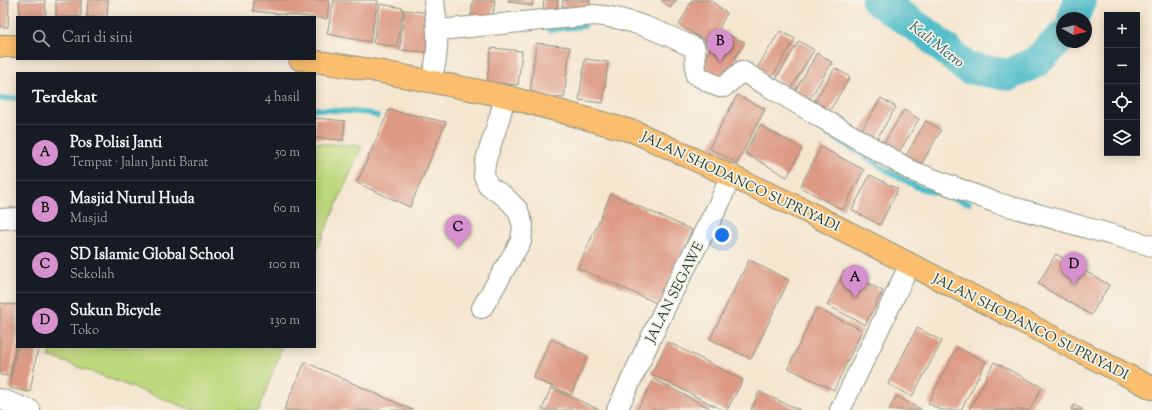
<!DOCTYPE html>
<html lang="id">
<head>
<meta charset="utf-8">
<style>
	:root { --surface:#171b24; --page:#242831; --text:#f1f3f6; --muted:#9ea1a6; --line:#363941; --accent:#d690ce }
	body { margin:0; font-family:"Sorts Mill Goudy",serif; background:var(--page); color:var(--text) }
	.controls { position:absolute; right:12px; top:12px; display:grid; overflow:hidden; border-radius:0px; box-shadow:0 2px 10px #0003 }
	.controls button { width:36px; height:36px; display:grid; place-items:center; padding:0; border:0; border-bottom:1px solid var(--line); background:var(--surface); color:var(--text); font:20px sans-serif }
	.compass { position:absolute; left:1056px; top:12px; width:36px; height:36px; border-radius:50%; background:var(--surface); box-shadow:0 2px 10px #0003; rotate:98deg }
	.you { position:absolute; left:722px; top:235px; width:14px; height:14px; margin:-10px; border:3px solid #fff; border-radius:50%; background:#1a73e8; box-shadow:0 0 0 6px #1a73e833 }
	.badge { display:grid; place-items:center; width:26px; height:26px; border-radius:50%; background:var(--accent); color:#111; font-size:13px; font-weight:700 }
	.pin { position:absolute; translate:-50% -33px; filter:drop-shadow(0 1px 2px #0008) }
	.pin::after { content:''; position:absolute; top:21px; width:14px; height:12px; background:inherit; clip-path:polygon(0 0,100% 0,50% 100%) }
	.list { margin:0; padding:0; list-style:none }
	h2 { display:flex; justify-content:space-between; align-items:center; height:52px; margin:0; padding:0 16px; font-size:17px }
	h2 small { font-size:13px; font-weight:400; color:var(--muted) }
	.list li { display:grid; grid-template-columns:26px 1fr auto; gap:12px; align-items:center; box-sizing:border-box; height:56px; padding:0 16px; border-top:1px solid var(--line) }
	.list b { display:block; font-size:15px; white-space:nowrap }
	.list p { margin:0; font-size:13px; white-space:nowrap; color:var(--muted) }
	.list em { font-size:13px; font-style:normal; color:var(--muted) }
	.icon { flex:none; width:22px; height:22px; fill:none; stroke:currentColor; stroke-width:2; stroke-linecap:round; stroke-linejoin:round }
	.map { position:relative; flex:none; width:1152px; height:410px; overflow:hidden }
	.search { position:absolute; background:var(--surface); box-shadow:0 2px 10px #0003; left:16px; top:16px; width:300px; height:44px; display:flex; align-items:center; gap:10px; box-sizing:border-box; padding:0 14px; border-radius:0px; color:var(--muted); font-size:15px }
	.panel { position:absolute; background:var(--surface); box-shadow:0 2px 10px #0003; left:16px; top:72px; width:300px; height:276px; border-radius:0px }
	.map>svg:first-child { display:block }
	.green { fill:#bdd77c; stroke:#6e8a58 }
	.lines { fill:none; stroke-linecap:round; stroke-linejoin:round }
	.stream { stroke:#50bdc9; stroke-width:5.5 }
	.river { stroke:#50bdc9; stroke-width:32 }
	.building { fill:#dc9984 }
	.minor-casing { stroke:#8a9282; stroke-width:22 }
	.major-casing { stroke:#8a9282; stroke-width:24 }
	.minor { stroke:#fff; stroke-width:20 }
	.major { stroke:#fabe6e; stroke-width:22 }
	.labels { text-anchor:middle; stroke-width:3.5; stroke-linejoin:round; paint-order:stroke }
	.street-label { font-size:14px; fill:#1f3d34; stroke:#f7f3e8 }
	.water-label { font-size:15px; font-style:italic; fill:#2b5d59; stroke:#f7f3e8 }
</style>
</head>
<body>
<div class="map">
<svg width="1152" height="410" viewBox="0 0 1152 410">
	<rect width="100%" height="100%" fill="#f7f3e8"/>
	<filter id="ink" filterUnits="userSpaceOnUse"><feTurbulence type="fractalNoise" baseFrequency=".025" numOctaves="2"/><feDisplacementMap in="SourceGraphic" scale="8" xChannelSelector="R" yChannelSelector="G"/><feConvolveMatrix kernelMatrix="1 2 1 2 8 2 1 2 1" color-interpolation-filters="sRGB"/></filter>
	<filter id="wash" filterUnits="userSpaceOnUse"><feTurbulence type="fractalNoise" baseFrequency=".012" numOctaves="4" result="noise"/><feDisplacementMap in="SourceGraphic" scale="16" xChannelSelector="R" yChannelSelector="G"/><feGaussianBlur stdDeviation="0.9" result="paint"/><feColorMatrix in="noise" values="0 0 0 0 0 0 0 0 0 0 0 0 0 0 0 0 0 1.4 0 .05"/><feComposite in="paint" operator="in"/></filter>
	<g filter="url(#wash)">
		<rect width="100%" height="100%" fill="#f5e6d0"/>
		<!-- green -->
		<g class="green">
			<polygon points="315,143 362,146 315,254"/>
			<polygon points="50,347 282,347 259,410 193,410 49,356"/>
		</g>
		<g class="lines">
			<!-- stream -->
			<g class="stream">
				<polyline points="549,30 584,26"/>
				<polyline points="0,99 17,98"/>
				<polyline points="315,109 368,113 377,116"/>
				<polyline points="822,130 883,168 917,187 969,203"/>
			</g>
			<!-- river -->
			<g class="river">
				<polyline points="877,0 926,33 967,68 1009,75 1036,62 1062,37"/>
				<polyline points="1073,18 1080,0"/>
			</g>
		</g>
		<g id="blocks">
			<!-- building -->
			<g class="building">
				<polygon points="0,0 9,0 8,27 0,27"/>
				<polygon points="19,0 45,0 46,17 20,17"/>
				<rect x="56" y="0" width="25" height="17"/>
				<polygon points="88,0 108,0 107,17 87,17"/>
				<polygon points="254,0 329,0 327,19 253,11"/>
				<polygon points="334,0 378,0 370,42 327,34"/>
				<polygon points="473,0 495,0 492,20 471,17"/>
				<polygon points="508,0 533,0 532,6 508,1"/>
				<polygon points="544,0 558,0 556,17 542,15"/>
				<polygon points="563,0 590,0 589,10 562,6"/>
				<polygon points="661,0 677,0 670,8"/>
				<polygon points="692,0 710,0 727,13 711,44 679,25"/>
				<polygon points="380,4 403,8 397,47 373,43"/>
				<polygon points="404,10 431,13 426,52 400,50"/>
				<polygon points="780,31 795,39 772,77 757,68"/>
				<polygon points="728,35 745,42 734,60 740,64 729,88 697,73 710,48"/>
				<polygon points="799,41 814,50 791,88 776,79"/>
				<polygon points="536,43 570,47 564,98 530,94"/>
				<polygon points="491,48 522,51 518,85 487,82"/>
				<polygon points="817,53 832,62 809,100 795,91"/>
				<polygon points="585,59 608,62 603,103 579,100"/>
				<polygon points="835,68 850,77 827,115 812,106"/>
				<polygon points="737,95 765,109 737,163 709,148"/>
				<polygon points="881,98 896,107 873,145 858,136"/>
				<polygon points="389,110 446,122 410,207 357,183"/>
				<polygon points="904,110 919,119 896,157 881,148"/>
				<polygon points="315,118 345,121 343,140 315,138"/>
				<polygon points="926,121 941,130 919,168 904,159"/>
				<polygon points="760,125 802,149 787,177 745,153"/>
				<polygon points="821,147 864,170 843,210 800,187"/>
				<polygon points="870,175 898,189 880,225 852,210"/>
				<polygon points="611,194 692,230 659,304 578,268"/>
				<polygon points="1056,254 1109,285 1091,315 1038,284"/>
				<polygon points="749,260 789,280 751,359 710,339"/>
				<polygon points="844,271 883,291 865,325 827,305"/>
				<polygon points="0,303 17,305 17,338 10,376 0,375"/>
				<polygon points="816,308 862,330 834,390 788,368"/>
				<polygon points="917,328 942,341 912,397 888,384"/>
				<polygon points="551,339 588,356 571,395 533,378"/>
				<polygon points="668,342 743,380 727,410 723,410 651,374"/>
				<polygon points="17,347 38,347 30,392 9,388"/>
				<polygon points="957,347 986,362 961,410 940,410 928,403"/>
				<polygon points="305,362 413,410 284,410"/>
				<polygon points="994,362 1042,387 1030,410 969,410"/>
				<polygon points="654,379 713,410 637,410"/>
				<polygon points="551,388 600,410 542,410"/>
				<polygon points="759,392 800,410 751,410"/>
				<polygon points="896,396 922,410 889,410"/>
				<polygon points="1074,405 1083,410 1071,410"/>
			</g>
		</g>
	</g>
	<g filter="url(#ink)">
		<use href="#blocks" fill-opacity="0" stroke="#8a9282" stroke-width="1"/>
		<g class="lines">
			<!-- minor casing -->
			<g class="minor-casing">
				<g id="minor">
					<path d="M 438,30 L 595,15 C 631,18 663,33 695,48 L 696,75 L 719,87 L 724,87 L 742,71 L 912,171 L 994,202 L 1152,246"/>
					<path d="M 430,81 C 441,54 437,28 434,0"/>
					<polyline points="0,219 17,218"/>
					<polyline points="482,308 521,241 523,226 518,210 504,196 488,186 484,175 485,163 500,116 505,96"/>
					<polyline points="0,399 30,410"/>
					<polyline points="617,410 671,295 720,202 731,174"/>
					<polyline points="840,410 910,264"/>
				</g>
			</g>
			<!-- major casing -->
			<g class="major-casing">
				<g id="major">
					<polyline points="0,46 17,46"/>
					<polyline points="300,59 372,70 505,96 635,132 804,210 1152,388"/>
				</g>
			</g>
			<!-- minor -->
			<use href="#minor" class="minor"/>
			<!-- major -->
			<use href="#major" class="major"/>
		</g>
	</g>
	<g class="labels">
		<!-- street labels -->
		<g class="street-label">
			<text transform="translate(741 181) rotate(25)" y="5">JALAN SHODANCO SUPRIYADI</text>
			<text transform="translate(674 292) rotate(-63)" y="5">JALAN SEGAWE</text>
			<text transform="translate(1031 326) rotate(27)" y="5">JALAN SHODANCO SUPRIYADI</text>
		</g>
		<!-- water labels -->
		<g class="water-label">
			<text transform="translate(937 44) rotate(38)" y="5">Kali Metro</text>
		</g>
	</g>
</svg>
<div class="controls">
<button>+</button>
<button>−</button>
<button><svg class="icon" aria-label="locate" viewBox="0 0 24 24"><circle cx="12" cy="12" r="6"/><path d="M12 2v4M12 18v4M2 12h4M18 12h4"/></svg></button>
<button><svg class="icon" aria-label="layers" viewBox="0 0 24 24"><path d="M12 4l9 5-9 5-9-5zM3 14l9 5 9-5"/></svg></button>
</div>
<svg class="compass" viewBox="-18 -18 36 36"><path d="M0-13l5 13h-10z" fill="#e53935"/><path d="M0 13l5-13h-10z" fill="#9ea1a6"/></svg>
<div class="you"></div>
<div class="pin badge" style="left:855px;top:298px">A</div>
<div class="pin badge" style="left:720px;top:62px">B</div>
<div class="pin badge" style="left:458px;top:248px">C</div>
<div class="pin badge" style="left:1074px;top:285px">D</div>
<div class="search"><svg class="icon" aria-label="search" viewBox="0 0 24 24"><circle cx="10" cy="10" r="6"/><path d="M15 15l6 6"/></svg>Cari di sini</div>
<section class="panel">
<h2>Terdekat<small>4 hasil</small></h2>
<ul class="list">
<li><span class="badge">A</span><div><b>Pos Polisi Janti</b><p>Tempat · Jalan Janti Barat</p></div><em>50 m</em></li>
<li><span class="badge">B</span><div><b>Masjid Nurul Huda</b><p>Masjid</p></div><em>60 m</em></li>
<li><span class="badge">C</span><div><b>SD Islamic Global School</b><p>Sekolah</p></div><em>100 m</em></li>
<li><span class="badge">D</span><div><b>Sukun Bicycle</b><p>Toko</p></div><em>130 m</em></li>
</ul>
</section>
</div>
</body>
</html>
